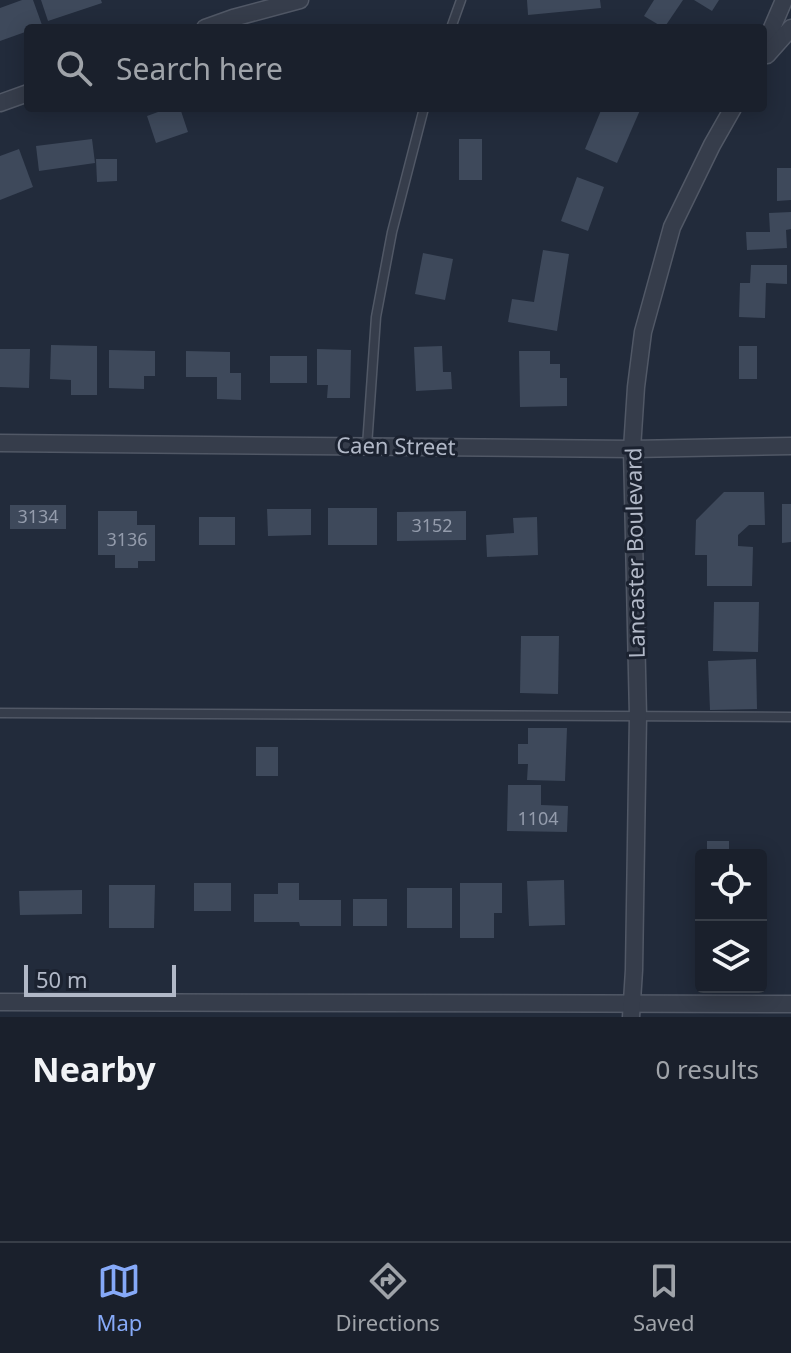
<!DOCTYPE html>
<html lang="en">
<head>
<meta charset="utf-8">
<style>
	:root { --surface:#1a202c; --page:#232834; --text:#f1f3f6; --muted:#9fa3a9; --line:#383e48; --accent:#86a9f8 }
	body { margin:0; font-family:"Noto Sans",sans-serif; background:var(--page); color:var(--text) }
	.controls { position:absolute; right:24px; bottom:24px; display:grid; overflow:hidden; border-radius:8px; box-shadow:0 4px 20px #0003 }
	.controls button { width:72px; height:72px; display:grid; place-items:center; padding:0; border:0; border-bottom:2px solid var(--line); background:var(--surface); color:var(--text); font:40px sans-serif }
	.scale { position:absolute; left:24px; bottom:20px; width:152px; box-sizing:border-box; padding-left:8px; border:4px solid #b1b8c7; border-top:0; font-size:22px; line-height:28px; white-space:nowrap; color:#b1b8c7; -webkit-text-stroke:6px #1b2230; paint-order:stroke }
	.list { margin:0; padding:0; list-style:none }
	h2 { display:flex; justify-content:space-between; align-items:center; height:104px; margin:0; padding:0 32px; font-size:34px }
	h2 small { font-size:26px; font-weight:400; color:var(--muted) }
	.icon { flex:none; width:44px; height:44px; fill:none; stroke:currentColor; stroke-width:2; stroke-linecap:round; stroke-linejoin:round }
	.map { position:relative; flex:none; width:791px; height:1017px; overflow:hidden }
	.search { position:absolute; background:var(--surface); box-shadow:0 4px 20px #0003; left:24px; right:24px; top:24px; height:88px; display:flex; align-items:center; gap:20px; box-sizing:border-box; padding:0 28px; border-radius:8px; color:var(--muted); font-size:30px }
	.sheet { height:224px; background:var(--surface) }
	nav { display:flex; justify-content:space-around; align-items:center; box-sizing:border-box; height:112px; border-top:2px solid var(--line); background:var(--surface); font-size:22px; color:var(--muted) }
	nav a { display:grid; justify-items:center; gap:4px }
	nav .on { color:var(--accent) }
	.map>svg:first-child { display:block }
	.building { fill:#3e495b }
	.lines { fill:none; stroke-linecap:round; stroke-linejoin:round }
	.lane-casing { stroke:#515866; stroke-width:11 }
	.street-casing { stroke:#515866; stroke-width:19 }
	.lane { stroke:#363d4b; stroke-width:8 }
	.street { stroke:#363d4b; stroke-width:16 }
	.labels { text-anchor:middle; stroke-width:6; stroke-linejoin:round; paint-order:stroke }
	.number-label { font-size:18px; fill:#949cac }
	.street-label { font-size:22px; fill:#b1b8c7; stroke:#1b2230 }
</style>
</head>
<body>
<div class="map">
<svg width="791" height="1017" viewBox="0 0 791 1017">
	<rect width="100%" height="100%" fill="#222b3b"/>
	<!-- building -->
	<g class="building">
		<polygon points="22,0 33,0 42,25 28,28 28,31 0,41 0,8"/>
		<polygon points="41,0 101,0 102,3 48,21"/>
		<polygon points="527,0 600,0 601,8 528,15"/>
		<polygon points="654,0 683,0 664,28 644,16"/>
		<polygon points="694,0 719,0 712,11"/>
		<polygon points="169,108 180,108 188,132 156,143 147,116"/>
		<polygon points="602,108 641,108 617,163 585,149"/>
		<polygon points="92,139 95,163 39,171 36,146"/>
		<rect x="459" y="139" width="23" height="41"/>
		<polygon points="19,149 33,187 0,200 0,156"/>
		<polygon points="96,159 117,159 117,181 97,182"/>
		<polygon points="777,168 791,168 791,200 777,201"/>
		<polygon points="577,177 604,187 588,231 561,221"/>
		<polygon points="791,212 791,229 786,230 787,248 747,250 746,232 770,232 769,213"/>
		<polygon points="543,250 569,254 557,331 508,322 512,299 534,302"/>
		<polygon points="423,253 453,259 445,300 415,294"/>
		<polygon points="751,265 787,265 787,284 766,283 765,318 739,317 740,283 750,283"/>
		<polygon points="51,345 97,346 97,395 71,395 71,380 50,379"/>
		<polygon points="442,346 443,372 451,372 452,389 416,391 414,347"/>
		<rect x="739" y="346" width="18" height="33"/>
		<polygon points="0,349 30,349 29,388 0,387"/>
		<polygon points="317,349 351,350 350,398 327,398 328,385 317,385"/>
		<polygon points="109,350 155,351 155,376 144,376 144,389 109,388"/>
		<polygon points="186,351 230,352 230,373 241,373 241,400 217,399 217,377 186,377"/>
		<polygon points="519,351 550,351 550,364 560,364 560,378 567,378 567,406 520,407"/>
		<rect x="270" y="356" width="37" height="27"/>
		<polygon points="724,492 764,492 765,525 749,525 738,535 738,546 753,547 752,586 707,586 707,555 695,555 696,520"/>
		<polygon points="782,504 791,504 791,542 782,543"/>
		<rect x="10" y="505" width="56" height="24"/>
		<rect x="328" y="508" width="49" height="37"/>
		<polygon points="267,509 311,509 311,535 268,536"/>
		<polygon points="98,511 137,511 137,525 155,525 155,561 138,561 138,568 115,568 115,555 98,555"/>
		<polygon points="466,511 466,540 397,541 397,512"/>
		<rect x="199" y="517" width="36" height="28"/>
		<polygon points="537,517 538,555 487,557 486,535 514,533 513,518"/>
		<polygon points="714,602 759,602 758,652 713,651"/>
		<polygon points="521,636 559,636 558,694 520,693"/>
		<polygon points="756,659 757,709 710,710 708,661"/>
		<polygon points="528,728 567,728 565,781 527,780 528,764 518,764 518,744 528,744"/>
		<rect x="256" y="747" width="22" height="29"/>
		<polygon points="508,785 541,785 541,805 568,806 567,832 507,831"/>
		<rect x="707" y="841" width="22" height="14"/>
		<polygon points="564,880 565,925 529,926 527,881"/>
		<rect x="194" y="883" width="37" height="28"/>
		<polygon points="278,883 299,883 299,900 341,900 341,926 300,926 299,922 254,922 254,894 278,894"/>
		<polygon points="460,883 502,883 502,913 494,913 494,938 460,938"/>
		<polygon points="109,885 155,885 154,928 109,928"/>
		<rect x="407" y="888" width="45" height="40"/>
		<polygon points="82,890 82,914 20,915 19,891"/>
		<rect x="353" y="899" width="34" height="27"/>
	</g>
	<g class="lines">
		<!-- lane casing -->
		<g class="lane-casing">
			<g id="lane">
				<polyline points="451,28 461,0"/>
				<polyline points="367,446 376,317 392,232 424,108"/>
				<polyline points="0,713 791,717"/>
			</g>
		</g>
		<!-- street casing -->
		<g class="street-casing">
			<g id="street">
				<polyline points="205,28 233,18 300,0"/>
				<polyline points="763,49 784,0"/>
				<polyline points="767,55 791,28"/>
				<polyline points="0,103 28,93"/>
				<polyline points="0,443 632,449 791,446"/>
				<polyline points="0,1002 791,1004"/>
				<polyline points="631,1017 634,970 638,716 632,449 636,387 643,332 672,227 712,145 733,108"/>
			</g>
		</g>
		<!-- lane -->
		<use href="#lane" class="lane"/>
		<!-- street -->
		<use href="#street" class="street"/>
	</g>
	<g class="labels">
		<!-- number labels -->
		<g class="number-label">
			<text x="38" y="523">3134</text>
			<text x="432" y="532">3152</text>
			<text x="127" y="546">3136</text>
			<text x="538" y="825">1104</text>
		</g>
		<!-- street labels -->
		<g class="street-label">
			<text transform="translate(396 446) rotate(1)" y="8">Caen Street</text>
			<text transform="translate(635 553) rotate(-91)" y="8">Lancaster Boulevard</text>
		</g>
	</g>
</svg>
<div class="controls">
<button><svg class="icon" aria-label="locate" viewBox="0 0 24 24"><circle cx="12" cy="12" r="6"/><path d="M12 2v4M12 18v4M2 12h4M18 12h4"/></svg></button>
<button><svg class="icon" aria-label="layers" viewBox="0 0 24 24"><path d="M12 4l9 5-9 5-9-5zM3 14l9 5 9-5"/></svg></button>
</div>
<div class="scale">50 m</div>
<div class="search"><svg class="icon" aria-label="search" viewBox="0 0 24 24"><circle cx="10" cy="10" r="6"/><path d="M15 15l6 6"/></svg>Search here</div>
</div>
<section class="sheet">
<h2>Nearby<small>0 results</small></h2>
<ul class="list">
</ul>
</section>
<nav>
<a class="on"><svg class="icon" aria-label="map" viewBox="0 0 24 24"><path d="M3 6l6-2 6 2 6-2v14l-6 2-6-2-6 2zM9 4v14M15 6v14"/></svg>Map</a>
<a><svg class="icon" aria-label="directions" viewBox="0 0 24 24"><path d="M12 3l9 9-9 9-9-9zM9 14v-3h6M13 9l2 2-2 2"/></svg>Directions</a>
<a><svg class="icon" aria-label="saved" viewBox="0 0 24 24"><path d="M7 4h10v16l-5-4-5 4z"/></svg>Saved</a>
</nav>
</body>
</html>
